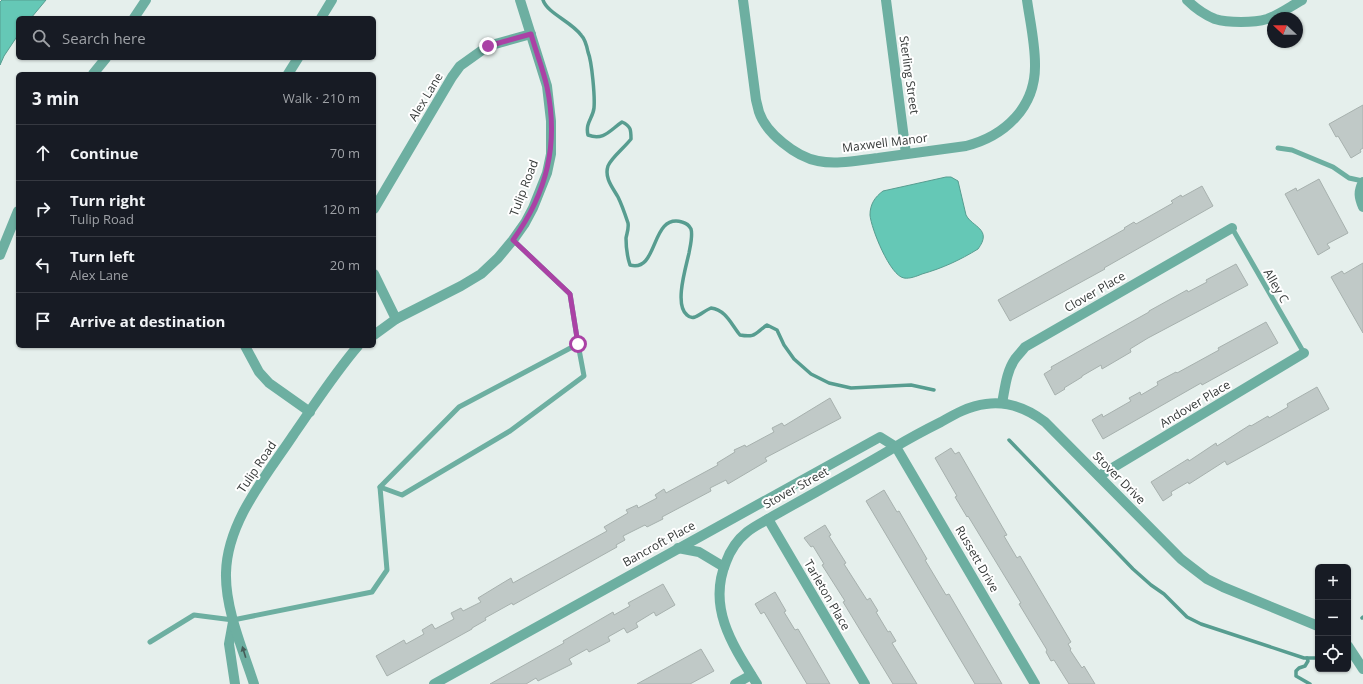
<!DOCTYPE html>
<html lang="en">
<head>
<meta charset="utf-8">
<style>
	:root { --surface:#171b24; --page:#20242c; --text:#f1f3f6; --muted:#9ea1a6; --line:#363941 }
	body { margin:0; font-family:"Open Sans",sans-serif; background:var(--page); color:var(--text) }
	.controls { position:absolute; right:12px; bottom:12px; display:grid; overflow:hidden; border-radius:6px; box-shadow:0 1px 3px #0004 }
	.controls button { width:36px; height:36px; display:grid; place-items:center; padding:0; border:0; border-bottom:1px solid var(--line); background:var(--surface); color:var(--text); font:20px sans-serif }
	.compass { position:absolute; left:1267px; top:12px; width:36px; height:36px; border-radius:50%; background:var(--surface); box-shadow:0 1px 3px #0004; rotate:292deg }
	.stop { position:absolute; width:12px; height:12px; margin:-9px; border:3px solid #aa42a5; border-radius:50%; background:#fff }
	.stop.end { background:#aa42a5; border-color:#fff; box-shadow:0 1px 4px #0008 }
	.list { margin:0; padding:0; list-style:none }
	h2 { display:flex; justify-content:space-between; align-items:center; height:52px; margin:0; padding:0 16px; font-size:17px }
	h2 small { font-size:13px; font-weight:400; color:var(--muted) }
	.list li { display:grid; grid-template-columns:26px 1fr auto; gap:12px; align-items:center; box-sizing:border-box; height:56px; padding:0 16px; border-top:1px solid var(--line) }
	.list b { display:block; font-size:15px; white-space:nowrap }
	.list p { margin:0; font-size:13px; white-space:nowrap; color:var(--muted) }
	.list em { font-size:13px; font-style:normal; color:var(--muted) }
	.icon { flex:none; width:22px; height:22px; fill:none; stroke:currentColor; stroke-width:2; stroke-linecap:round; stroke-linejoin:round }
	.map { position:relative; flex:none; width:1363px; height:684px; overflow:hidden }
	.search { position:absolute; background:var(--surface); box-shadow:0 1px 3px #0004; left:16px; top:16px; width:360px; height:44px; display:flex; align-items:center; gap:10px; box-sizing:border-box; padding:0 14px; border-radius:6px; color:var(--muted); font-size:15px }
	.panel { position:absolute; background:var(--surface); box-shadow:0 1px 3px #0004; left:16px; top:72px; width:360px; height:276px; border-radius:6px }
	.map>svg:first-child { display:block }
	.water { fill:#65c8b6; stroke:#579d90 }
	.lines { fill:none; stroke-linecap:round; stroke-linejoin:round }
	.stream { stroke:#579d90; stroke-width:3.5 }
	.building { fill:#c0c9c7; stroke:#a7b1ae }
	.lane { stroke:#6dafa1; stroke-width:5 }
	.street { stroke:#6dafa1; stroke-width:10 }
	.oneway { fill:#465d58 }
	.route { stroke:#aa42a5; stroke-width:5 }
	.labels { text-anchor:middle; stroke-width:4; stroke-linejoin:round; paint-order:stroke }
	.street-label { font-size:12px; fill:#363a39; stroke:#fff }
</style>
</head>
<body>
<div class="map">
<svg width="1363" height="684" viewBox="0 0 1363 684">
	<rect width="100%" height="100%" fill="#e5efec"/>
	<!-- water -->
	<g class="water">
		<polygon points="2,0 46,0 31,18 18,18 18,35 4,56 0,65 0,2"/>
		<path d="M 946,177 L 951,177 L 958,181 L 966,215 C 972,227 993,229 978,249 C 960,260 943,268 922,274 C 917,276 910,279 904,278 C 890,276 871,228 870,215 C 870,204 875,197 883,191 Z"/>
	</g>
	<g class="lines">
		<!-- stream -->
		<g class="stream">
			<path d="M 543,0 C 547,13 572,22 581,35 C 585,39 587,47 588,52 C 592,62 595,97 594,108 C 593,118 585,123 588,135 C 604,141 610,130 622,122 C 631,126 631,130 631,139 C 625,147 611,158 608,166 C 604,178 613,188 618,197 C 621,203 626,217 628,223 C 629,228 627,233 626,238 C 626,248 627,256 630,265 C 659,273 650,213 682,222 C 686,223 689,225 691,229 C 693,236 690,247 689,253 C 686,267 674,305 687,315 C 689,317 692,318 695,317 C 700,315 706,310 711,308 C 726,310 731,324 740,335 C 756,338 755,333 767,325 L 777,330 L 784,345 L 794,359 L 811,374 L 829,383 L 851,388 L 911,385 L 934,390"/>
			<polyline points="1009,440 1133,569 1151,585 1164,594 1187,617 1201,624 1304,658 1316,658"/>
			<polyline points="1362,618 1363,617"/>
			<polyline points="1307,658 1308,661 1305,666 1299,668 1296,671 1296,676 1310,684"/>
		</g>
	</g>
	<!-- building -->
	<g class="building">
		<polygon points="1363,105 1363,148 1360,150 1361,152 1351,158 1338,136 1336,137 1329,124"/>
		<polygon points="1319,179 1348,233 1327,244 1330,248 1318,255 1285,194 1296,188 1297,191"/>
		<polygon points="1202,186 1213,206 1104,268 1105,269 1010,321 998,300 1093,247 1125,229 1124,228 1134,222 1136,224 1173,203 1171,201 1181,195 1182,197"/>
		<polygon points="1363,263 1363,333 1331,277 1342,271 1344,274"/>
		<polygon points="1236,264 1248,285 1148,338 1130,349 1131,352 1102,369 1101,365 1082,376 1082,377 1064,388 1065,389 1055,395 1044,374 1052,369 1051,367 1149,312 1149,311 1187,290 1188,292 1207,282 1206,280"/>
		<polygon points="1266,322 1278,343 1202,385 1201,383 1103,439 1092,420 1102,414 1103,417 1131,401 1129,398 1140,392 1141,395 1158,385 1157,382 1176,372 1177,373 1219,350 1218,348"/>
		<polygon points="1317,387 1329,409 1227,465 1225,461 1189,484 1188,482 1171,492 1172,495 1163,501 1151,482 1188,459 1189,461 1216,443 1217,446 1250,425 1251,426 1268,416 1269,418 1288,407 1287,404"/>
		<polygon points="830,398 841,418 765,458 767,461 728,484 726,480 710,488 711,491 662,517 663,519 647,527 645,525 623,536 625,540 616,545 617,547 513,605 512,603 485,618 486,620 472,628 472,629 387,676 376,656 404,640 406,644 424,634 422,630 432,624 435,629 454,619 451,613 461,608 463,611 481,602 478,598 501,584 511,578 513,583 607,531 604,527 628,513 626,510 637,505 638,508 657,498 655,495 664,489 666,493 718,465 717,463 735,452 734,450 745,445 746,447 774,432 772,428 782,423 784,426"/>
		<polygon points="951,448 955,454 959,452 1007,535 1004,536 1017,558 1020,556 1071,642 1068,644 1071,649 1070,650 1082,668 1084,666 1095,684 1069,684 1054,660 1051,661 1046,652 1047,650 1019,604 1021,603 968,516 967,517 955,497 957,496 935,458"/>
		<polygon points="884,490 897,512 899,511 927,559 925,560 946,595 949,594 1002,684 975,684 866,501"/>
		<polygon points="825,525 831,535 829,536 846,563 844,564 867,600 870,598 878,611 876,612 888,632 890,631 896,641 892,643 917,684 893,684 843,602 845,601 822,565 824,564 813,546 811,547 804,538"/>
		<polygon points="663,584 675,605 656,616 654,612 636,623 638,627 627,633 624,628 608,637 610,641 589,652 587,649 569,659 572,664 538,681 536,678 526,684 490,684 564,643 563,641 613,612 614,615 630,606 628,603"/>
		<polygon points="775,592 786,611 784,612 795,630 798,629 830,684 807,684 764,612 761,614 755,604"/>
		<polygon points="701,649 714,671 690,684 637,684"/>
	</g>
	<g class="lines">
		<!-- lane -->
		<g class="lane">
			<polyline points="1278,148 1292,150 1333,167 1349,178 1363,181"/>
			<polyline points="1232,228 1304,353"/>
			<polyline points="380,487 402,495 510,431 584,376 578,344"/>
			<polyline points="150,642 194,615 233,620 372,592 387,570 380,487 459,407 578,344 570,294 513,240"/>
		</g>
		<!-- street -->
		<g class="street">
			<path d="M 743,0 L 756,100 C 757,104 758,108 759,112 C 766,133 796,157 818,161 C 837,165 859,160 878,158 C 907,154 937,150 966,146 C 1005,136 1036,107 1035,64 C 1035,43 1030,21 1027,0"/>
			<polyline points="886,0 906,154"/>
			<path d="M 1187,0 C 1195,8 1205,15 1215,19 C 1228,23 1254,23 1267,19 C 1279,15 1291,6 1302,0"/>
			<polyline points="134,18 146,0"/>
			<polyline points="321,18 332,0"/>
			<polyline points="93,74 106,58"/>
			<polyline points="288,74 298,58"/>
			<path d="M 1363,182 C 1358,192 1359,197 1363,207"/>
			<polyline points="374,209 452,77 460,66 488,46 531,34"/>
			<polyline points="0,255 18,211"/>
			<polyline points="374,274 396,319"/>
			<polyline points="374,335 396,319 461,286 481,274 498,258 513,240 525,223 533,208 547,173 551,154 551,121 547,86 520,0"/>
			<polyline points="245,346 259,372 269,383 310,412"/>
			<path d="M 1002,403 C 1005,389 1006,372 1015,359 C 1018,355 1022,351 1025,347 L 1232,228"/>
			<polyline points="1099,476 1304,353"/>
			<polyline points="768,519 865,684"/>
			<polyline points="678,548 699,552 724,567"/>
			<polyline points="233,622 229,644 235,684"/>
			<polyline points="1348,646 1363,669"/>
			<path d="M 254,684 C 243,650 225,609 226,573 C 227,521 267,475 294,434 C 315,404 334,374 358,346"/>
			<polyline points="434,684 880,437 896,447 1035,684"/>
			<polyline points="735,684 751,675"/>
			<path d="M 757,684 C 733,646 707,608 726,562 C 730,551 737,540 747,532 C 753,527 761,523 768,519 C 810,495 853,472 895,447 C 910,438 925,430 941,422 C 955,414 969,406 986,404 C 1008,401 1027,408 1045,422 L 1181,559 L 1207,579 L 1223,587 L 1318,626"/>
		</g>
	</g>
	<!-- one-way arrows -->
	<defs><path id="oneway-solid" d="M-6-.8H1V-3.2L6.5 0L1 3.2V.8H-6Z"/></defs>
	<use class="oneway" href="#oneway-solid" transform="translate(244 652) rotate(-107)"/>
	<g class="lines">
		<!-- route -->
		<path class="route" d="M 488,46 L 531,34 C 536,52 543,69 547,87 C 559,144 547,193 513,240 L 570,294 L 578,344"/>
	</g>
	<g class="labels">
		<!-- street labels -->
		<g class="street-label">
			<text transform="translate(909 75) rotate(82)" y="4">Sterling Street</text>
			<text transform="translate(426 97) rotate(-59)" y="4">Alex Lane</text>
			<text transform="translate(885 143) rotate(-7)" y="4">Maxwell Manor</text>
			<text transform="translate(524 188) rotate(-69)" y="4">Tulip Road</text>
			<text transform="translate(1276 286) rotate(60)" y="4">Alley C</text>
			<text transform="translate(1095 292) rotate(-30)" y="4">Clover Place</text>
			<text transform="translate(1195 404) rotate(-31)" y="4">Andover Place</text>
			<text transform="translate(257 467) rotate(-56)" y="4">Tulip Road</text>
			<text transform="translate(1119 478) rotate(45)" y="4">Stover Drive</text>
			<text transform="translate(796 488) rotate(-29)" y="4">Stover Street</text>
			<text transform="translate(659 544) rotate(-29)" y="4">Bancroft Place</text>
			<text transform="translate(977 559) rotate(60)" y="4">Russett Drive</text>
			<text transform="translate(827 595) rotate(60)" y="4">Tarleton Place</text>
		</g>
	</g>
</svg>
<div class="controls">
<button>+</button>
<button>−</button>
<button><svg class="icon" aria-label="locate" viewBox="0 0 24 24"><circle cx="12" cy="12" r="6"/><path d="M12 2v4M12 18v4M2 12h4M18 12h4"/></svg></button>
</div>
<svg class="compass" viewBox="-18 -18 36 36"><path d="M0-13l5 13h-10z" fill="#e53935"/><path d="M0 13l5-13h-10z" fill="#9ea1a6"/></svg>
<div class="stop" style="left:578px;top:344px"></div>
<div class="stop end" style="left:488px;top:46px"></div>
<div class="search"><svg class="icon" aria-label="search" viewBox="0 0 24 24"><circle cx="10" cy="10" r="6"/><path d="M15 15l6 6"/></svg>Search here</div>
<section class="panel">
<h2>3 min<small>Walk · 210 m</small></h2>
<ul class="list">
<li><svg class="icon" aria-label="ahead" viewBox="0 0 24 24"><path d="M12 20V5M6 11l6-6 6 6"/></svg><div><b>Continue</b></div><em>70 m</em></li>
<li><svg class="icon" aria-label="right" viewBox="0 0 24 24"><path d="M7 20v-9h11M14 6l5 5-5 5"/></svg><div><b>Turn right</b><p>Tulip Road</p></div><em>120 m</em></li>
<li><svg class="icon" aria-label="left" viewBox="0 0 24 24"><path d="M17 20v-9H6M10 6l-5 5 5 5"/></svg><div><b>Turn left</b><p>Alex Lane</p></div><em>20 m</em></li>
<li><svg class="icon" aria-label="arrive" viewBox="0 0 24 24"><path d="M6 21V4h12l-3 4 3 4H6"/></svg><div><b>Arrive at destination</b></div></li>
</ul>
</section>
</div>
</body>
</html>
